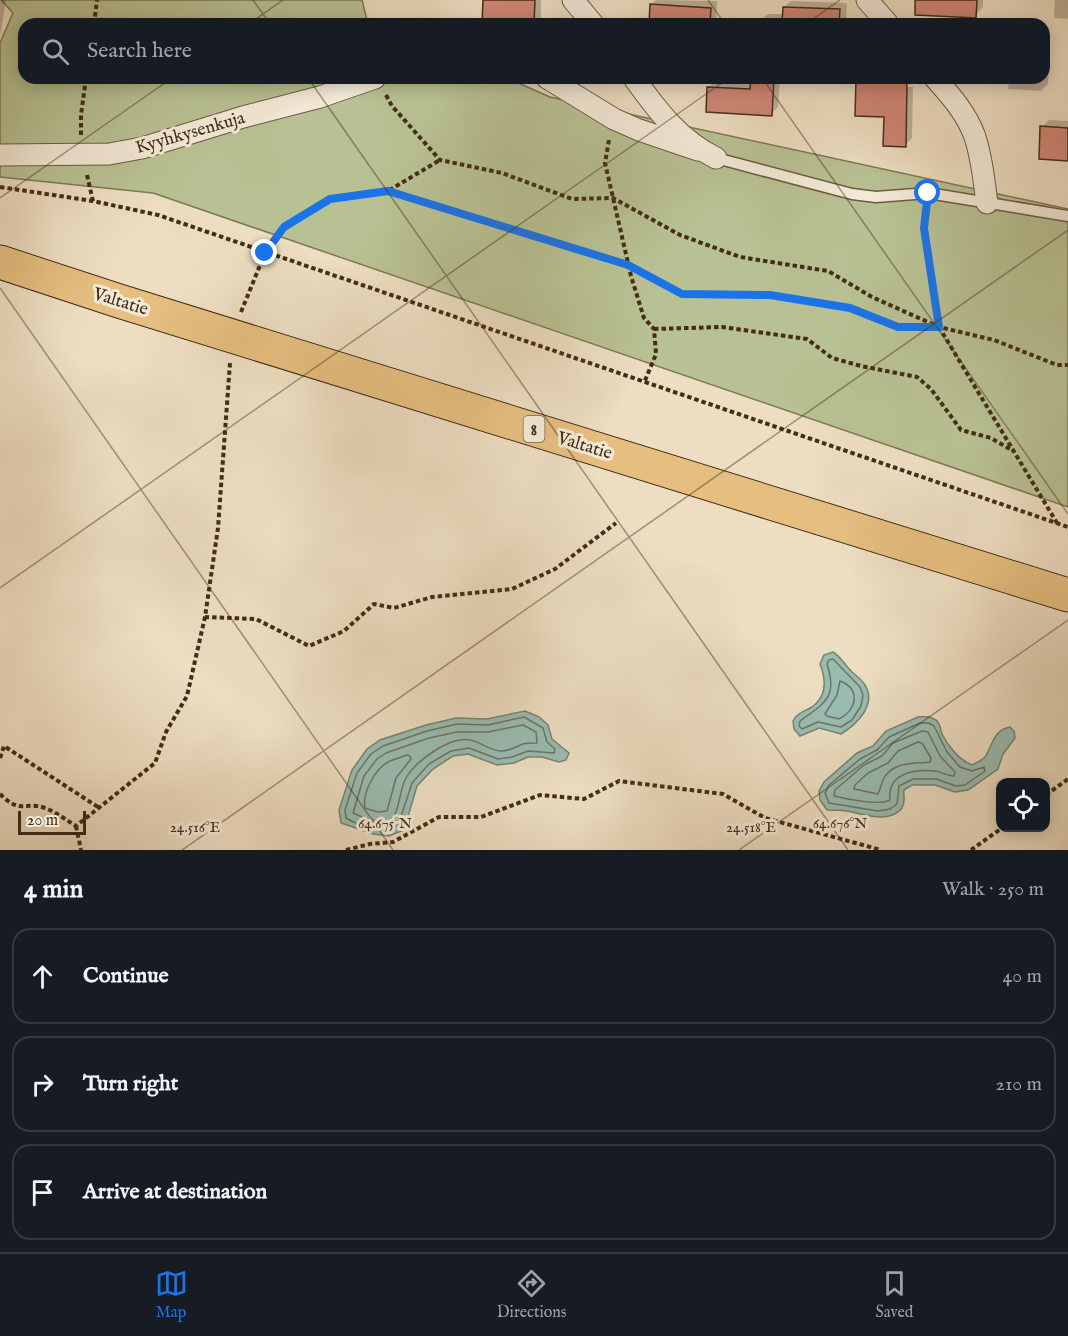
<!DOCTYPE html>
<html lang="en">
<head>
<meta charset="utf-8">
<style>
	:root { --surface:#171b24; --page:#20242c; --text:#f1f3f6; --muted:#9ea1a6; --line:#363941; --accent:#1a73e8 }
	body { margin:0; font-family:"IM FELL English",serif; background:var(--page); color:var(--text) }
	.controls { position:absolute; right:18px; bottom:18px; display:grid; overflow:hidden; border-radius:12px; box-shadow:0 3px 15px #0003 }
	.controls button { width:54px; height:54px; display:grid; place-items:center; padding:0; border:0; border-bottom:2px solid var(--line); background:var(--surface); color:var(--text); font:30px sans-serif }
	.scale { position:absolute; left:18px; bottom:15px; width:68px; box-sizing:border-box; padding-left:6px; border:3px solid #432d17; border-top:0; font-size:16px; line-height:21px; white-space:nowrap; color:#432d17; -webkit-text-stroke:4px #f3e9d7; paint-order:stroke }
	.stop { position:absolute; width:18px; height:18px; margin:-14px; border:4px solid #1a73e8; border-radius:50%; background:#fff }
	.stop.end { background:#1a73e8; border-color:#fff; box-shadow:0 2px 6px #0008 }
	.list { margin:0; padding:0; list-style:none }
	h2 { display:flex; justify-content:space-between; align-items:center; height:78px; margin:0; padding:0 24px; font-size:26px }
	h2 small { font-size:20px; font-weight:400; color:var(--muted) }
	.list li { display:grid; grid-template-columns:39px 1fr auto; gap:18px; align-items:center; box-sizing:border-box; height:96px; margin:0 12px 12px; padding:0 12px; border:2px solid var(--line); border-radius:18px }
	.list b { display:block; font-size:22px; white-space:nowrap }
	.list em { font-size:20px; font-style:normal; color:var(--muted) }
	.icon { flex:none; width:33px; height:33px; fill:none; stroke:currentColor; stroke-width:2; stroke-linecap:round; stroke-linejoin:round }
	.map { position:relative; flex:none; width:1068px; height:850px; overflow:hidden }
	.search { position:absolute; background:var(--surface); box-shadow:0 3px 15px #0003; left:18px; right:18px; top:18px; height:66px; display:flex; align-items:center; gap:15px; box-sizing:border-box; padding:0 21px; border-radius:18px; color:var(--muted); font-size:22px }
	.sheet { height:402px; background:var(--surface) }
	nav { display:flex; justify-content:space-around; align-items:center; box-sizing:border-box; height:84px; border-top:2px solid var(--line); background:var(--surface); font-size:16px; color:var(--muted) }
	nav a { display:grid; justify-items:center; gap:3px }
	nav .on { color:var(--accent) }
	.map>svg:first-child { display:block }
	.green { fill:#b8c193; stroke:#7e7755; stroke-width:1.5 }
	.water { fill:#99bcb1; stroke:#778373; stroke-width:1.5 }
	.shadow { fill:#0003 }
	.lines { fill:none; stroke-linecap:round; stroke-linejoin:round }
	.shore { stroke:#6e7464; stroke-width:1.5 }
	.building { fill:#d08675; stroke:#432d17; stroke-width:1.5 }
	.service-casing { stroke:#6e5942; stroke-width:13 }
	.minor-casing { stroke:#6e5942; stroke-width:23 }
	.trunk-casing { stroke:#432d17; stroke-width:35 }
	.path { stroke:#432d17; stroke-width:4; stroke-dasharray:4.5 3; stroke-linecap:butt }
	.service { stroke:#f3e9d7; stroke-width:10 }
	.minor { stroke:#f3e9d7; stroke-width:21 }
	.trunk { stroke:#e6be80; stroke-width:33 }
	.route { stroke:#1a73e8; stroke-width:8 }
	.ticks { fill:none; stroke:#432d17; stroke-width:1.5; stroke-opacity:0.45 }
	.labels { text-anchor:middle; stroke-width:6; stroke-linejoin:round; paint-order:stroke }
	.shield { fill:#f3e9d7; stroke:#786551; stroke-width:1.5 }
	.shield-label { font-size:16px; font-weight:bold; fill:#432d17 }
	.street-label { font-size:18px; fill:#432d17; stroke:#f3e9d7 }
	.ticks-label { font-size:15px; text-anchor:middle; fill:#432d17; stroke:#f3e9d7; stroke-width:6; stroke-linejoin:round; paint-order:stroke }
</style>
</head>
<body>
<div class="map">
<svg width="1068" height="850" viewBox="0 0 1068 850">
	<rect width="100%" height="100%" fill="#edddc1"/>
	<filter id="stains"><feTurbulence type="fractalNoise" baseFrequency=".00333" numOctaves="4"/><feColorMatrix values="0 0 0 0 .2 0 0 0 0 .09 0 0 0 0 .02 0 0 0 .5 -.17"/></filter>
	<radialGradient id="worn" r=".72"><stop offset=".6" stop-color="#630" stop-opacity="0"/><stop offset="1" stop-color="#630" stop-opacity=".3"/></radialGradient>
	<!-- green -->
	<polygon class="green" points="1,0 362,0 368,24 24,24 24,78 507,78 550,97 1068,209 1068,507 153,193 0,177 0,43 13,13"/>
	<!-- water -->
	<g class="water">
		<path d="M 833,652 C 841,657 845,665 852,672 C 857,676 862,680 865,685 C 877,705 857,724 841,734 L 819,728 L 800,736 L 794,729 L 793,721 C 797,713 805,711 812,707 C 827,696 826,679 820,664 L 824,655 Z"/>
		<polygon points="525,711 539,717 548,725 552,739 569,753 566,760 559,762 542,757 528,757 514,763 497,765 468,754 453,756 433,769 417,786 404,830 389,836 373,834 341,823 339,810 352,770 367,749 380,740 426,725 456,718 487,719"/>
		<path d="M 918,717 C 923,717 928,716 932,718 C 940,721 940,727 942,734 C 948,746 959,760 972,765 C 976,763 981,761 985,757 C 993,745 993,730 1010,727 L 1014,731 L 1015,738 L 1003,754 L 998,769 L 968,790 L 955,792 L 935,785 L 912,785 L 904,790 C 903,796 906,802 902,808 C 889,825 862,813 846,811 C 840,810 833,810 827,810 L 820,800 L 819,791 L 824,782 L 857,753 L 873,746 L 886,731 Z"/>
	</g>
	<!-- shadow -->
	<g class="shadow">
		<polygon points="0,0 6,0 0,36"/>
		<polygon points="485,0 541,0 541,20 536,24 484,24"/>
		<polygon points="656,0 717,1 716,24 651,24 652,4"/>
		<polygon points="917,0 983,0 983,7 976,14"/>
		<polygon points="1055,0 1068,0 1068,19 1054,18"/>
		<polygon points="791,1 847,3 846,24 761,24 761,20 768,14 784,14 784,7"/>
		<polygon points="1044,56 1049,57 1048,84 1041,91 1008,89 1009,78 1044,78"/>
		<polygon points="752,78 780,78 778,107 771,114 708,88 715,81 752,83"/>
		<polygon points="859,78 901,78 901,87 913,87 912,138 905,145 885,115 857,79"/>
		<polygon points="1049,120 1068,121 1068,159 1042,127"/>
	</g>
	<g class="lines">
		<!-- shore -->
		<g class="shore">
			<path d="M 833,659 L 860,687 L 863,695 L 861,706 L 852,720 L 841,727 L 818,722 L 802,729 L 799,726 L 800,721 C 825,703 838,697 827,664 L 829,660 Z"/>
			<path d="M 840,681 C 861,689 857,710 839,719 L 827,716 L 825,714 L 837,695 Z"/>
			<path d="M 524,717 L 543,728 L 547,742 L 555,749 L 554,753 L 528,751 L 512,757 L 498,759 L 469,748 L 451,751 L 429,764 L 412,783 L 398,826 C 382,832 361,827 346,818 L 345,810 L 357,773 L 371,754 L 383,746 L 427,731 L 457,724 L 488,725 Z"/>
			<polygon points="920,723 929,723 934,726 947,752 960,767 972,771 984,767 985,771 965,785 956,786 936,779 913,779 899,786 897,804 890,809 878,811 829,803 825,793 829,785 860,759 877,750 889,737"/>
			<path d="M 523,725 L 536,732 L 537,743 C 533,743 528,743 523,744 C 515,747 510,751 501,751 C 490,751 481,742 470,740 C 449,736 414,762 405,780 C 399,793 400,808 392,820 C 381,824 363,818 353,813 L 364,776 L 377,759 L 386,753 L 429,738 L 457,732 L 488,732 Z"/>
			<path d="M 922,731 L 928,732 L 940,756 L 955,772 L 954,776 C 948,776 942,772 935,771 C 914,769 887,773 890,800 C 880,806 846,799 834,796 L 835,790 L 864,765 L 882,756 L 893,743 Z"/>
			<path d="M 918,742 L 922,743 L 931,758 L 930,762 C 913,764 892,761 883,780 C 881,785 880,790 878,794 L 854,789 L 855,785 L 868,773 L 888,763 L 898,751 Z"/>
			<path d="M 407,755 L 410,756 L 411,759 L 396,778 L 387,811 L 378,812 L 365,808 C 362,793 375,769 388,762 C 394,759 401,757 407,755 Z"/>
		</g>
	</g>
	<!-- building -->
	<g class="building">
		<polygon points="483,0 535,0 534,24 482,24"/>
		<polygon points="915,0 977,0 976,18 915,15"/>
		<polygon points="650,4 711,8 710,24 649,24"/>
		<polygon points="783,7 840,9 839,24 782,24"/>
		<polygon points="751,78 774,78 772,116 706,112 707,87 750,89"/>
		<polygon points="856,79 907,80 906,147 883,146 884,117 855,116"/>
		<polygon points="1040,126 1068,128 1068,161 1039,159"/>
	</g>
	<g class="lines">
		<!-- service casing -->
		<g class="service-casing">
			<polyline id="service" points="716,158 852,194 876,197 928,193 1068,216"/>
		</g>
		<!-- minor casing -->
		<g class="minor-casing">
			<g id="minor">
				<polyline points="573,0 593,24"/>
				<polyline points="867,0 888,24"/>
				<polyline points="547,78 614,119 639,130 698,150"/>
				<path d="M 634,78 C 657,110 679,140 716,158"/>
				<path d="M 935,78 C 951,96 967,114 975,137 C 982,158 984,181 987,203"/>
				<polyline points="0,155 109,154 142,148 243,117 320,97 375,78"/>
			</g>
		</g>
		<!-- trunk casing -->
		<g class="trunk-casing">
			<polyline id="trunk" points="0,262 119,301 1068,595"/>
		</g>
		<!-- path -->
		<g class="path">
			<polyline points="94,24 97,0"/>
			<polyline points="386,95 392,106 440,160 502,173 572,199 613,198 680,235 740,257 828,271 872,297 939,327 994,340 1057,365 1068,365"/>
			<polyline points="81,135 81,115 86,78"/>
			<polyline points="609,140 605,163 631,276 644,318 654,329 656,354 644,383"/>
			<polyline points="87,175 93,201"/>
			<polyline points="0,187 93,201 158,215 1068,527"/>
			<polyline points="388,191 628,265 682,294 770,295 850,308 898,327 935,327"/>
			<polyline points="926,208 924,228 939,327 1057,523"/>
			<polyline points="241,312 265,253 283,227 331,199 388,191 440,160"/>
			<polyline points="654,329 722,327 807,339 832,358 861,366 917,377 931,389 961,430 991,438 1013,451"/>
			<polyline points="230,363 218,528 205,617 256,619 309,646 344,631 374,604 394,608 432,597 512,589 555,569 616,523"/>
			<polyline points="0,758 4,746 98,807"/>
			<path d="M 0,794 C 21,815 25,801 45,808 C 56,812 66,820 76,826 L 155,763 L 166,732 L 187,696 L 205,617"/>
			<polyline points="1046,795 1068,779"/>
			<polyline points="76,826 81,850"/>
			<polyline points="346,850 370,844 393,842 439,817 481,817 540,795 584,799 619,781 723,794 765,818 881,850"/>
			<polyline points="971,850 1002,828"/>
		</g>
		<!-- service -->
		<use href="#service" class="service"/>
		<!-- minor -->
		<use href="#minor" class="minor"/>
		<!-- trunk -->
		<use href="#trunk" class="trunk"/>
	</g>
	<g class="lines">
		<!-- route -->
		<polyline class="route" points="265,253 284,227 330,199 388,191 628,265 682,294 770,295 850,308 898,327 939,327 924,228 928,193"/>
	</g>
	<!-- ticks -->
	<path class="ticks" d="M 253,0 L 270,24M 708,0 L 725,24M 249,24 L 283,0M 806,24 L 840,0M 308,78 L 848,850M 762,78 L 1068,514M 0,198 L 172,78M 0,288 L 393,850M 0,588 L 729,78M 182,850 L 1068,230M 739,850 L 1068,620"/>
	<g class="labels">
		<!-- shield labels -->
		<rect class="shield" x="523.5" y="416" width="21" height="26" rx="4.5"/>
		<g class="shield-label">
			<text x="534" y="435">8</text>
		</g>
		<!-- street labels -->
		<g class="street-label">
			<text transform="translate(190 132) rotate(-16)" y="6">Kyyhkysenkuja</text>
			<text transform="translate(121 301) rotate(17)" y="6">Valtatie</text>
			<text transform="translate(585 445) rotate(17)" y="6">Valtatie</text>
		</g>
	</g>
	<g class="ticks-label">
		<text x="385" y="828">64.675°N</text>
		<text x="840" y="828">64.676°N</text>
		<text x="195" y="832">24.516°E</text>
		<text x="751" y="832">24.518°E</text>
	</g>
	<rect width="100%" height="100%" filter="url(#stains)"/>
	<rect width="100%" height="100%" fill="url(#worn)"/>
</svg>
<div class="controls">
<button><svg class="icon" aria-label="locate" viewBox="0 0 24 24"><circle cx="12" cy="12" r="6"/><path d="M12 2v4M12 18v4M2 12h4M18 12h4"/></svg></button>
</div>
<div class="scale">20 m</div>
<div class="stop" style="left:928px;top:193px"></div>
<div class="stop end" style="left:265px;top:253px"></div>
<div class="search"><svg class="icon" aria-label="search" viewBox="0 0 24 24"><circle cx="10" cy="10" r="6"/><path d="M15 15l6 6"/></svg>Search here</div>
</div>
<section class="sheet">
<h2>4 min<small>Walk · 250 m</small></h2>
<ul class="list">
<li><svg class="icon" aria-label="ahead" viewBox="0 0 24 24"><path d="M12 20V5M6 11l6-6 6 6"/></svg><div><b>Continue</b></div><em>40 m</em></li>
<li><svg class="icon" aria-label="right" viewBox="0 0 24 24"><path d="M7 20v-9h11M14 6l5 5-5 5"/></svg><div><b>Turn right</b></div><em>210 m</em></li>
<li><svg class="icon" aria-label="arrive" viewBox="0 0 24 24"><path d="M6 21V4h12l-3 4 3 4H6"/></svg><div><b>Arrive at destination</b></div></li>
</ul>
</section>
<nav>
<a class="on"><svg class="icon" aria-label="map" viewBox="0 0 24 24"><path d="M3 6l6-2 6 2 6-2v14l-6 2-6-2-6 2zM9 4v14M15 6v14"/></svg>Map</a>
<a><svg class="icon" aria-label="directions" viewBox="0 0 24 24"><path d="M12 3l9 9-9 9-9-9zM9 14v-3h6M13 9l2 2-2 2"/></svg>Directions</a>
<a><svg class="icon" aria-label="saved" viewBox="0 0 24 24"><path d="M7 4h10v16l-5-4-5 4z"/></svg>Saved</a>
</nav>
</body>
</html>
